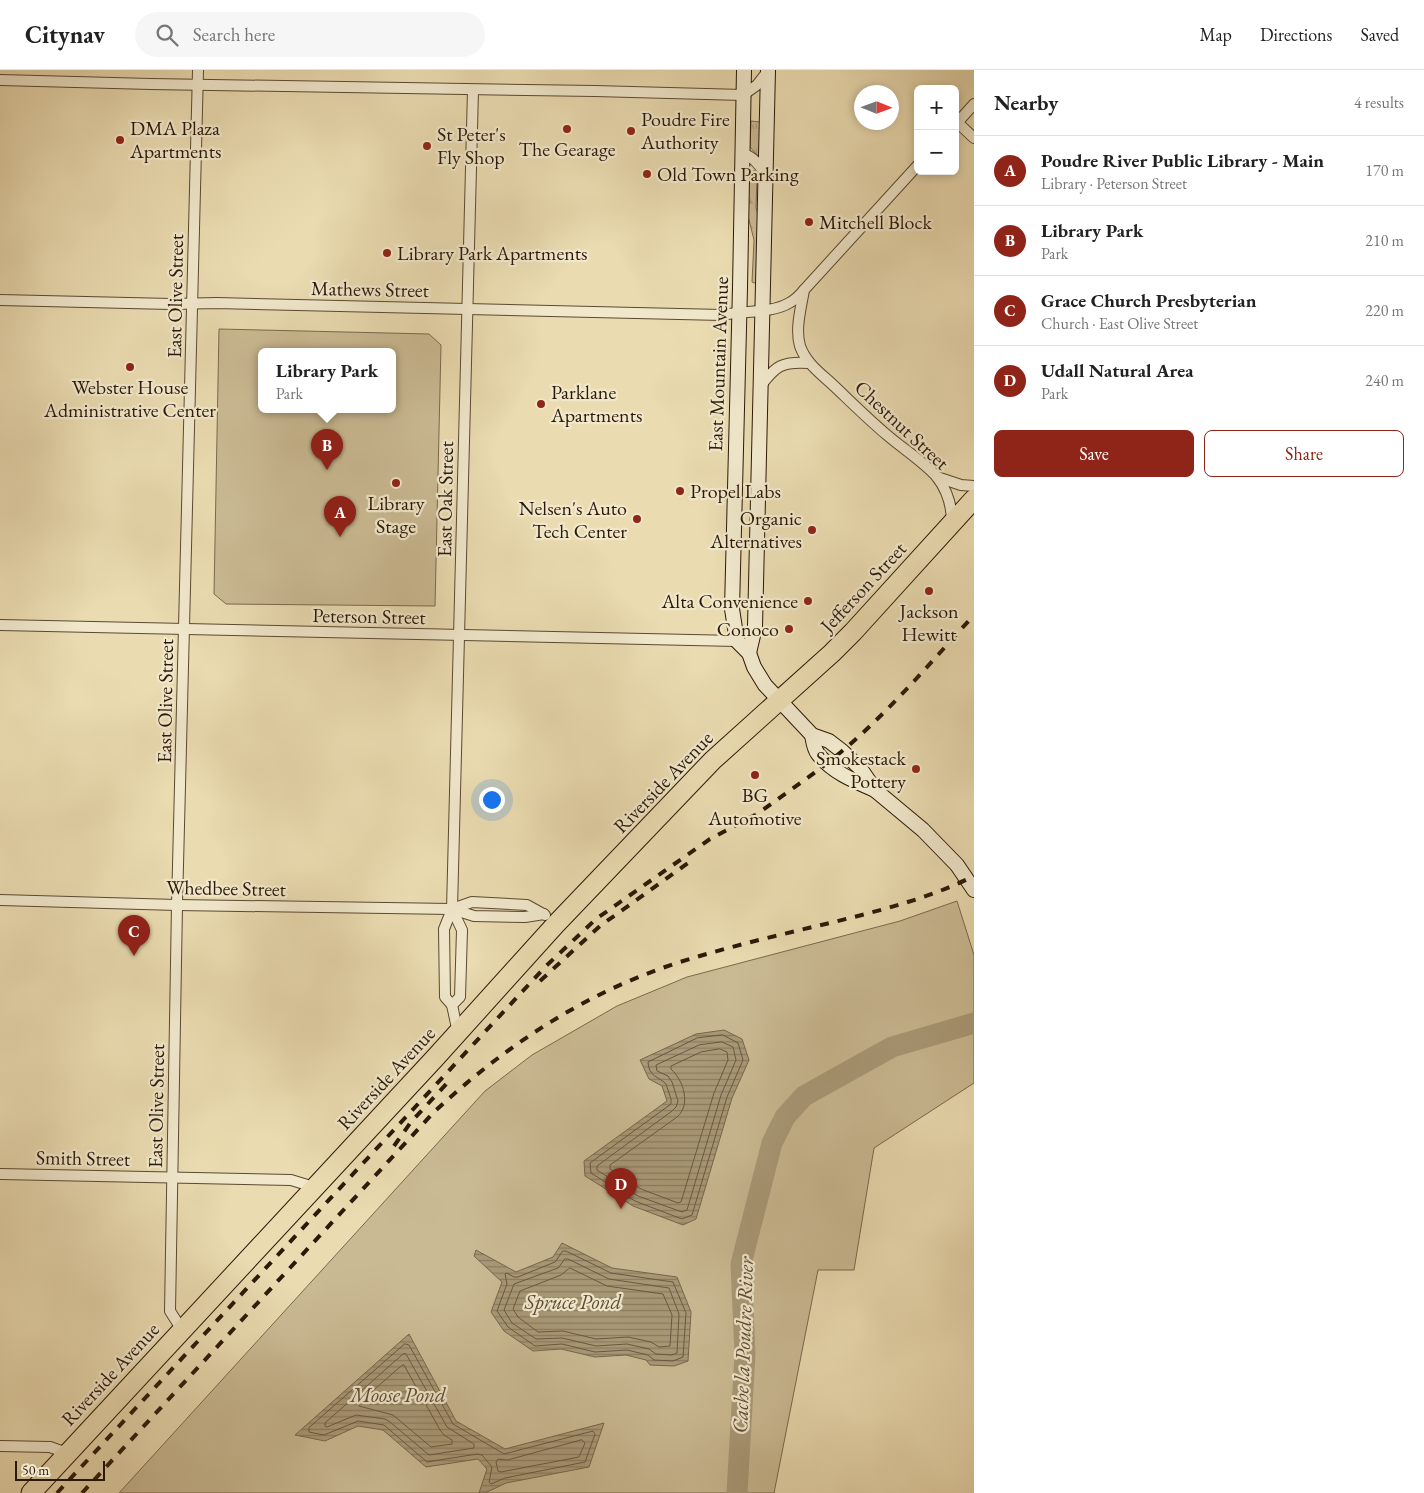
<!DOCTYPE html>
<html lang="en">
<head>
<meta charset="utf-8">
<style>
	:root { --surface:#fff; --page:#f6f6f6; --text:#222; --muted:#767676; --line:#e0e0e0; --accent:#8f2418 }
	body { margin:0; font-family:"EB Garamond",serif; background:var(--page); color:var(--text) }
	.controls { position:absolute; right:15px; top:15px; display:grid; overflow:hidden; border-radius:8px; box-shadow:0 2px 8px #0003 }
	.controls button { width:45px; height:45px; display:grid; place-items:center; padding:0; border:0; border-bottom:1px solid var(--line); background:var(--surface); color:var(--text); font:25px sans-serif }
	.compass { position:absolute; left:854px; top:15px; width:45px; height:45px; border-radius:50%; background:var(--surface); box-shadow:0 2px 8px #0003; rotate:91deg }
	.scale { position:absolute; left:15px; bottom:12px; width:90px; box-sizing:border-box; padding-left:5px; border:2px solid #2b1807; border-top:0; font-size:14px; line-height:18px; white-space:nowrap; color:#2b1807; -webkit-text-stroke:4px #f1e8cc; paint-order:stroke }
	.you { position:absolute; left:491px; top:729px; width:18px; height:18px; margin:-12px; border:4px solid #fff; border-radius:50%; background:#1a73e8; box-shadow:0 0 0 8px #1a73e833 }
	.badge { display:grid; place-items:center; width:32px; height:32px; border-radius:50%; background:var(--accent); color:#fff; font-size:16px; font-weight:700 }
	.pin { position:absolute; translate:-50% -41px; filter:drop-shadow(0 1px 2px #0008) }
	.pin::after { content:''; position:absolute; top:26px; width:18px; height:15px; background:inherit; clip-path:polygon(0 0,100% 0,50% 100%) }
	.popup { position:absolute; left:258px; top:278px; width:138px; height:65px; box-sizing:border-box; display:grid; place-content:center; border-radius:8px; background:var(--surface); filter:drop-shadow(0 1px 4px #0005); font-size:16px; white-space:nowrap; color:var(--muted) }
	.popup b { font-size:19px; color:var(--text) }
	.popup::after { content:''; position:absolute; left:50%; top:100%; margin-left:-10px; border:10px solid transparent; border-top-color:var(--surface) }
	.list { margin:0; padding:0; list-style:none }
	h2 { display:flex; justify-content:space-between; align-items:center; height:65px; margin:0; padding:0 20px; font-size:21px }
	h2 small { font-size:16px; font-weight:400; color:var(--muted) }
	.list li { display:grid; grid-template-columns:32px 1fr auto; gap:15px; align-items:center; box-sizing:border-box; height:70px; padding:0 20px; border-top:1px solid var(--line) }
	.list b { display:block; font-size:19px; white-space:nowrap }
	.list p { margin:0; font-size:16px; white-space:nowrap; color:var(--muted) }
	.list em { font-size:16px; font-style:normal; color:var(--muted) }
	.actions { display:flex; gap:10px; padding:15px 20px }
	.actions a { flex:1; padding:11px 0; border:1px solid var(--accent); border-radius:8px; text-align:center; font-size:18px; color:var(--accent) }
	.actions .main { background:var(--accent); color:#fff }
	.icon { flex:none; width:28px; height:28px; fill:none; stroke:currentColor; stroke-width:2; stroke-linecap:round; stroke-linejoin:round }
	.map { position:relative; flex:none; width:974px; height:1423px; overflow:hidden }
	header { display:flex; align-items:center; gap:30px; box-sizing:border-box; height:70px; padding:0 25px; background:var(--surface); border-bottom:1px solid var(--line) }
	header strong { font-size:24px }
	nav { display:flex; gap:28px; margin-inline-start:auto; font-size:18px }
	.search { width:350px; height:45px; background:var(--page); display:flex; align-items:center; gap:12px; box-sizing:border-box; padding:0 18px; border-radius:28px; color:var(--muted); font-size:19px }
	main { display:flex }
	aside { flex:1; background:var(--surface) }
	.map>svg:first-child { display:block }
	.grass { fill:url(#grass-tufts); stroke:#7a694d }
	.forest { fill:url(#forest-firs); stroke:#7a694d }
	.green { fill:#caba93; stroke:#7a694d; fill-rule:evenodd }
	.water { fill:url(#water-rules); stroke:#77654a }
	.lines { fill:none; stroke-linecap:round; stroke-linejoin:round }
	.shore { stroke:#6a583f; stroke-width:1 }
	.river { stroke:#a99977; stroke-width:21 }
	.street-casing { stroke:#5b4931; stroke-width:12 }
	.secondary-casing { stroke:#2b1807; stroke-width:16 }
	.highway-casing { stroke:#2b1807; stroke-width:21 }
	.street { stroke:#f1e8cc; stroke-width:10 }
	.secondary { stroke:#f1e8cc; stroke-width:14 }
	.highway { stroke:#eadbb0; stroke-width:19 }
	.rail { stroke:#2b1807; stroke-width:4; stroke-dasharray:9 9; stroke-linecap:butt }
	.poi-dot { fill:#8f2418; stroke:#f1e8cc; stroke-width:2 }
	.labels { text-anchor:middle; stroke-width:4.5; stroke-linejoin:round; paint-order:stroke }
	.poi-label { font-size:20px; fill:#2b1807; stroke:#f1e8cc; text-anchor:start }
	.street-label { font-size:20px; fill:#2b1807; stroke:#f1e8cc }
	.water-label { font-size:21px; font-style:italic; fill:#5d4c34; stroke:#f1e8cc }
</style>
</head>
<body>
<header>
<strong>Citynav</strong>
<div class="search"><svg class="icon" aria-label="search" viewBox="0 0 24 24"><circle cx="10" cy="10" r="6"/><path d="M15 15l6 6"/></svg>Search here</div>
<nav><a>Map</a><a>Directions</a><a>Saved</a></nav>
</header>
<main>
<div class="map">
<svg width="974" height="1423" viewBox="0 0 974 1423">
	<defs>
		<pattern id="grass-tufts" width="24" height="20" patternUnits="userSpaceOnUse" patternTransform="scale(1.25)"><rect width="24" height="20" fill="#caba93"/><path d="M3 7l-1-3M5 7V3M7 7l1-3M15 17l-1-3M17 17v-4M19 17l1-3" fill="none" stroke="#ae9f7d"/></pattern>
		<pattern id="forest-firs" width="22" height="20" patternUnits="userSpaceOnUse" patternTransform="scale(1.25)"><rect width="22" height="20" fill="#caba93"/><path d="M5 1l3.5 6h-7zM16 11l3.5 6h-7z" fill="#ae9f7d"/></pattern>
		<pattern id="water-rules" width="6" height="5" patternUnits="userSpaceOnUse" patternTransform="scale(1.25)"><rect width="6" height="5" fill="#a99977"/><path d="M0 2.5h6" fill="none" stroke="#8a7c60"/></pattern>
	</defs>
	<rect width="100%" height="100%" fill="#eadbb0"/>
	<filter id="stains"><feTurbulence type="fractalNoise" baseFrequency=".004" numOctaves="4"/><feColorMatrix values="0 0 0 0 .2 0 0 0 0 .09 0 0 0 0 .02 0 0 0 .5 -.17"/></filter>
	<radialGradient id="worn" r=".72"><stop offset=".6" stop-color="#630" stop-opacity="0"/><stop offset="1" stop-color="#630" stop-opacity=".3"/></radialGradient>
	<!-- grass -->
	<polygon class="grass" points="751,51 760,52 759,87 750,77"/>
	<!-- forest -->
	<polygon class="forest" points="751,101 755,101 757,106 756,138 759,148 757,212 754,213 752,212 754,170 748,146 749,103"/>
	<!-- green -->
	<g class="green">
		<path d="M 219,259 L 429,264 L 441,275 L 435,536 L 226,534 L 214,524 ZM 392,281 L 392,339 L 262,339 L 262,281 Z"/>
		<polygon points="957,831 974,885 974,1013 874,1078 854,1200 818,1200 774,1423 119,1423 485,1021 532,985 617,936 687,907 900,851"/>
	</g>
	<!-- water -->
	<g class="water">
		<polygon points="724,960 742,969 749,990 732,1028 696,1149 683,1155 633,1136 585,1106 584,1091 667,1031 662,1016 649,1009 640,990 696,964"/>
		<polygon points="562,1173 612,1198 677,1207 691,1242 688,1291 674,1296 650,1295 646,1290 626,1285 595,1287 561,1279 533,1281 504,1261 491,1242 502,1212 474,1186 476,1180 516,1202 553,1187"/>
		<polygon points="409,1264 456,1351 505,1379 604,1353 589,1397 506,1413 485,1423 479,1423 487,1399 478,1389 426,1397 383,1360 358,1356 325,1371 295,1365"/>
	</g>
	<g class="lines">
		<!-- shore -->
		<g class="shore">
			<path d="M 723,965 L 738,973 L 743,990 L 727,1027 L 692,1145 L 682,1149 L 635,1131 L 591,1103 L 590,1093 L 671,1034 L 671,1029 L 666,1014 C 658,1006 649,1007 648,992 L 697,968 Z"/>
			<polygon points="722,972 733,977 736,990 721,1025 687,1140 682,1142 638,1126 597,1100 597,1096 672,1041 676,1037 678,1031 672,1012 668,1006 657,1001 656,995 699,975"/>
			<path d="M 720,979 L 727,982 L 728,990 L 714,1023 L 681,1132 L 678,1133 L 641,1119 L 610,1099 L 610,1095 L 677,1047 C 691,1035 684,1011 671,999 L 671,996 L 701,982 Z"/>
			<polygon points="563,1181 566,1181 611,1203 673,1212 686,1243 683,1287 673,1291 654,1290 648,1285 627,1280 595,1282 562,1274 535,1276 508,1257 497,1241 507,1214 505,1204 507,1203 514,1207 518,1207 555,1192"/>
			<polygon points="565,1189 568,1189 609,1209 669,1218 679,1244 677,1283 672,1285 656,1284 649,1279 627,1274 596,1276 562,1268 536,1269 512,1253 504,1240 514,1214 558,1198"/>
			<polygon points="570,1198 607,1216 663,1224 672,1245 670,1276 659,1277 651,1272 628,1267 596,1269 563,1261 538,1262 518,1247 513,1239 520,1221 561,1205"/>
			<polygon points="405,1274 409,1275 453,1354 504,1384 593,1361 595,1364 585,1392 505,1408 491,1414 489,1412 492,1397 482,1385 477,1384 427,1392 384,1355 358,1351 324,1365 309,1362 309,1358"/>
			<polygon points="406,1284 447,1357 474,1374 474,1378 429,1385 390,1352 385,1349 356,1345 327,1357 325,1356 325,1353 403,1284"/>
			<polygon points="404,1295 440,1360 444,1365 452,1370 452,1374 431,1377 393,1345 359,1336 359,1333 401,1296"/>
			<polygon points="582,1370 585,1373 579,1387 501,1402 498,1401 496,1392 498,1389 507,1390"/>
		</g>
		<!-- river -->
		<polyline class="river" points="737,1423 745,1284 741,1194 772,1073 785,1047 804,1026 892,977 974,953"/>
		<!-- street casing -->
		<g class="street-casing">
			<g id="street">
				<polyline points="0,10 151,14 595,21 743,25 757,15 768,1"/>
				<polyline points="957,52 974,68"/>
				<polyline points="955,55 974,34"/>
				<path d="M 742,83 C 754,87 759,95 766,105"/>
				<path d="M 804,220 C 801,238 795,259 800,276 C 806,293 820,303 832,314 C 850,331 868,349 887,365 C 902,378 925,393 937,407 C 947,420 952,437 952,453"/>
				<path d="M 0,230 L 171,234 L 217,233 L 722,245 C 741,241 773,243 789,233 C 795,230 800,225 804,220 L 918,95"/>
				<path d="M 760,317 C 775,296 782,291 809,293"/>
				<polyline points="937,407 961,415 974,416"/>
				<polyline points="0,555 737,571"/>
				<polyline points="0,830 177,835 452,839 474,846 525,847 544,844"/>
				<polyline points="452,839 472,832 527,835 545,845"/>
				<polyline points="452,935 460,927 462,860 452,839"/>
				<polyline points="458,963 452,935 445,927 444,859 452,839 473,20"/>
				<polyline points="0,1104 291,1110 314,1117"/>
				<polyline points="182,1260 170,1241 177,835 198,0"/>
				<polyline points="0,1376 50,1377 67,1383"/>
			</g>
		</g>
		<!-- secondary casing -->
		<g class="secondary-casing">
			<g id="secondary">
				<polyline points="744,0 740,218 732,539 737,571 749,583 754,597 765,615 812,665 829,671 842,681 860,698 875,720 923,760 957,795 974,820"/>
				<polyline points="749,583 755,557 768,0"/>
				<path d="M 812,665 C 813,671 814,679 818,684 C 832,702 854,711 875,720"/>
			</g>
		</g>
		<!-- highway casing -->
		<g class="highway-casing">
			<polyline id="highway" points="31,1423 435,988 556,854 713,690 832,583 853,562 974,429"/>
		</g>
		<!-- street -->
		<use href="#street" class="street"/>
		<!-- secondary -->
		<use href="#secondary" class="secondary"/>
		<!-- highway -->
		<use href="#highway" class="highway"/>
		<!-- rail -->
		<g class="rail">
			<path d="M 749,750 C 780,727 812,706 841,682 C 890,641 931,592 974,545"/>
			<polyline points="540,911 600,856 688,793"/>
			<polyline points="394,1076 411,1052 451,1009"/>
			<polyline points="57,1423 546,896 596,849 710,769 755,745"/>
			<path d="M 82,1423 L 434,1042 C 506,975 586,922 680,892 C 731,876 783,864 834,852 C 882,840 930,828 974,806"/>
		</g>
	</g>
	<!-- markers -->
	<g class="poi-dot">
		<circle cx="567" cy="59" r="5"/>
		<circle cx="631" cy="61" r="5"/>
		<circle cx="120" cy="70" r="5"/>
		<circle cx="427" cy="76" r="5"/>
		<circle cx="647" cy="104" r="5"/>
		<circle cx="809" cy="152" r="5"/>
		<circle cx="387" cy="183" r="5"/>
		<circle cx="130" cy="297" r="5"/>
		<circle cx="541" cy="334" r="5"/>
		<circle cx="396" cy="413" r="5"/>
		<circle cx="680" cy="421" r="5"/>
		<circle cx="637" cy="449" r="5"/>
		<circle cx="812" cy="460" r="5"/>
		<circle cx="929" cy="521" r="5"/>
		<circle cx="808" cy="531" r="5"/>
		<circle cx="789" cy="559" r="5"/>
		<circle cx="916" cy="699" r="5"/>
		<circle cx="755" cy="705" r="5"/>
	</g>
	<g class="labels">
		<!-- poi labels -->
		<g class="poi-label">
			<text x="641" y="56">Poudre Fire<tspan x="641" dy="23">Authority</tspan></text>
			<text x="130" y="65">DMA Plaza<tspan x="130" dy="23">Apartments</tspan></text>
			<text x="437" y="71">St Peter's<tspan x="437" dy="23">Fly Shop</tspan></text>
			<text x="567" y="86" text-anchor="middle">The Gearage</text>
			<text x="657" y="111">Old Town Parking</text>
			<text x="819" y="159">Mitchell Block</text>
			<text x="397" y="190">Library Park Apartments</text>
			<text x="130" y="324" text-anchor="middle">Webster House<tspan x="130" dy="23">Administrative Center</tspan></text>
			<text x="551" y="329">Parklane<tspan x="551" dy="23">Apartments</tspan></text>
			<text x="690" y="428">Propel Labs</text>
			<text x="396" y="440" text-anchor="middle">Library<tspan x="396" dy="23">Stage</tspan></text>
			<text x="627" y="445" text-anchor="end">Nelsen's Auto<tspan x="627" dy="23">Tech Center</tspan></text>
			<text x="802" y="455" text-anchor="end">Organic<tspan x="802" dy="23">Alternatives</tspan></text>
			<text x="798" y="538" text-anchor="end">Alta Convenience</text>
			<text x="929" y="548" text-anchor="middle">Jackson<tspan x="929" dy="23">Hewitt</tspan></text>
			<text x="779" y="566" text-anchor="end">Conoco</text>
			<text x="906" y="695" text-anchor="end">Smokestack<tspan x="906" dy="23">Pottery</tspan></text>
			<text x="755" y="732" text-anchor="middle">BG<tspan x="755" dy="23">Automotive</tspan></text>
		</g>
		<!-- street labels -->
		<g class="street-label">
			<text transform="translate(370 219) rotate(1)" y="7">Mathews Street</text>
			<text transform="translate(175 226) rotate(-89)" y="7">East Olive Street</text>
			<text transform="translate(718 294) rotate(-88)" y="7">East Mountain Avenue</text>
			<text transform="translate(902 355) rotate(43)" y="7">Chestnut Street</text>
			<text transform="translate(445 429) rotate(-89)" y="7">East Oak Street</text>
			<text transform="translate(863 517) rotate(-47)" y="7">Jefferson Street</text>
			<text transform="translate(369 546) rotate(1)" y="7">Peterson Street</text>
			<text transform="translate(165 631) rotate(-89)" y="7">East Olive Street</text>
			<text transform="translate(663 712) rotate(-46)" y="7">Riverside Avenue</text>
			<text transform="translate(226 818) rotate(1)" y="7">Whedbee Street</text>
			<text transform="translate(386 1008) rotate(-47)" y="7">Riverside Avenue</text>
			<text transform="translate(156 1036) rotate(-89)" y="7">East Olive Street</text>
			<text transform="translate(83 1088) rotate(1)" y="7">Smith Street</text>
			<text transform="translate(110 1304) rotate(-47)" y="7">Riverside Avenue</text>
		</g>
		<!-- water labels -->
		<g class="water-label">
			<text x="573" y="1239">Spruce Pond</text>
			<text transform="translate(743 1275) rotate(-88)" y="7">Cache la Poudre River</text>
			<text x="398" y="1332">Moose Pond</text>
		</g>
	</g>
	<rect width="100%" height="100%" filter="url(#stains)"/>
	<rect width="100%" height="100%" fill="url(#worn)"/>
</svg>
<div class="controls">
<button>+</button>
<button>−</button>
</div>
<svg class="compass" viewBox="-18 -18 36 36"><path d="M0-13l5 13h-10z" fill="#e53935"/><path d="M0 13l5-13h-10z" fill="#767676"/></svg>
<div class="scale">50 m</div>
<div class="you"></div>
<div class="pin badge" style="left:340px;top:467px">A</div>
<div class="pin badge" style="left:327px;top:400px">B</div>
<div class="popup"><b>Library Park</b>Park</div>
<div class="pin badge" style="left:134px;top:886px">C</div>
<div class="pin badge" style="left:621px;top:1139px">D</div>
</div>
<aside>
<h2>Nearby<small>4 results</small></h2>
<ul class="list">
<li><span class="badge">A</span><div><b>Poudre River Public Library - Main</b><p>Library · Peterson Street</p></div><em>170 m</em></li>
<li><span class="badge">B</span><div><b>Library Park</b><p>Park</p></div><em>210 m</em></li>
<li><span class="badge">C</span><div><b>Grace Church Presbyterian</b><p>Church · East Olive Street</p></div><em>220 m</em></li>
<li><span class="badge">D</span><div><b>Udall Natural Area</b><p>Park</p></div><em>240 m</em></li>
</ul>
<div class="actions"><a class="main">Save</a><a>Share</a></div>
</aside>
</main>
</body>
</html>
